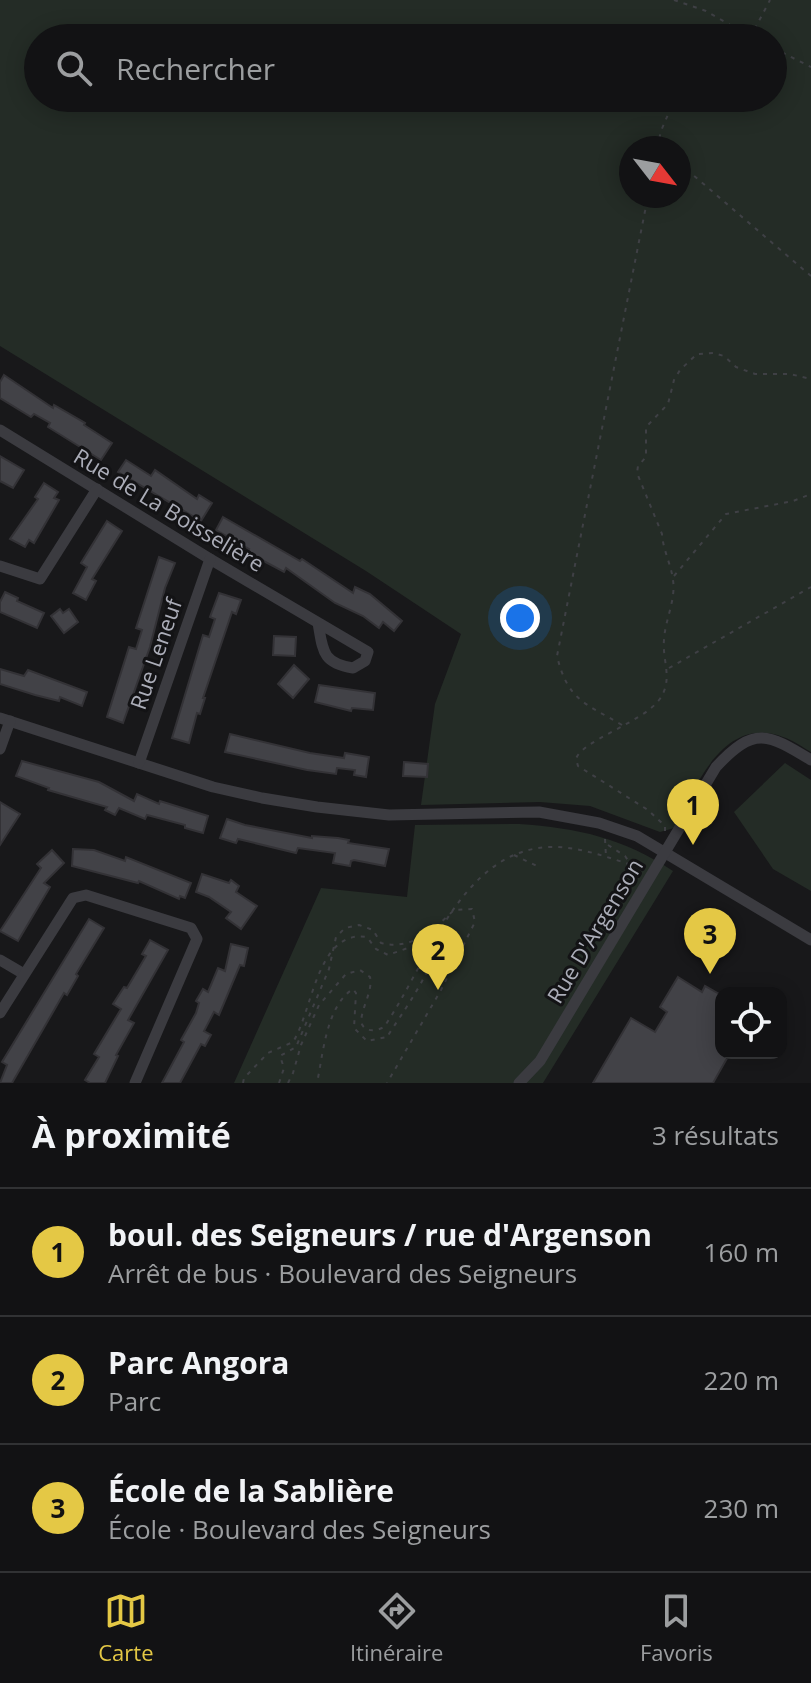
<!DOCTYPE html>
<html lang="fr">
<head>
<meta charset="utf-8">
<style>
	:root { --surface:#121214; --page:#1f2022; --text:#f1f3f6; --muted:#9c9ea0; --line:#313234; --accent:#e4c845 }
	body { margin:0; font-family:"Open Sans",sans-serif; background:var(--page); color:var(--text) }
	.controls { position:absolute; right:24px; bottom:24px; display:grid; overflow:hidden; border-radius:16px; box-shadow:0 4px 20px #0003 }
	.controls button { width:72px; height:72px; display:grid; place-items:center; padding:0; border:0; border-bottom:2px solid var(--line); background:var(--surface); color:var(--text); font:40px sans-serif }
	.compass { position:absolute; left:619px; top:136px; width:72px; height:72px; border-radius:50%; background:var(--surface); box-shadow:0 4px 20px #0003; rotate:121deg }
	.you { position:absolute; left:520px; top:618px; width:28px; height:28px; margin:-20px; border:6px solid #fff; border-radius:50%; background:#1a73e8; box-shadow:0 0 0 12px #1a73e833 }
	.badge { display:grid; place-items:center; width:52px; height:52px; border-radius:50%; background:var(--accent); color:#111; font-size:26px; font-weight:700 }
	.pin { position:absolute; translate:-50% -66px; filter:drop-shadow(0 2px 4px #0008) }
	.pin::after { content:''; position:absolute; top:42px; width:28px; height:24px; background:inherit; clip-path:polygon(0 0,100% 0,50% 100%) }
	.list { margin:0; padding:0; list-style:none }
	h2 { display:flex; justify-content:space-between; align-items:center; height:104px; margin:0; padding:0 32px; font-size:34px }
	h2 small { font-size:26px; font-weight:400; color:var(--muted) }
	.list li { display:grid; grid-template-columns:52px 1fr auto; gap:24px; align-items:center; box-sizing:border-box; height:128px; padding:0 32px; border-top:2px solid var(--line) }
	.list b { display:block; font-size:30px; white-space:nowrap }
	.list p { margin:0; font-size:26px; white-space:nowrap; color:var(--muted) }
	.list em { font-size:26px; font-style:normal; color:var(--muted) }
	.icon { flex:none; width:44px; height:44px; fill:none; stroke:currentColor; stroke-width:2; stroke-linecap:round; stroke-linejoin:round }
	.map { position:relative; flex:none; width:811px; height:1083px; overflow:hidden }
	.search { position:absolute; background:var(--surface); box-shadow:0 4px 20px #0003; left:24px; right:24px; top:24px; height:88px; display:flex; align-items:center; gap:20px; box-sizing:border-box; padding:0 28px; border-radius:44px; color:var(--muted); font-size:30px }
	.sheet { height:488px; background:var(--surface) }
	nav { display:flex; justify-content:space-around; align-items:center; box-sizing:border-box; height:112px; border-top:2px solid var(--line); background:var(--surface); font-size:22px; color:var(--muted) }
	nav a { display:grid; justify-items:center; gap:4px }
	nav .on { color:var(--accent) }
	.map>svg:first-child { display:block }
	.green { fill:#242c26; fill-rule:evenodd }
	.building { fill:#424247; stroke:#333236; stroke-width:2 }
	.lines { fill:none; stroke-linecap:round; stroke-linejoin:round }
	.path { stroke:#3f4045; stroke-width:2; stroke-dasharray:4 6; stroke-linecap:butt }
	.minor { stroke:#3b3b40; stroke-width:11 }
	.labels { text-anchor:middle; stroke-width:6; stroke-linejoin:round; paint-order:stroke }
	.street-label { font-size:22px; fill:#abadb8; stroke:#131315 }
</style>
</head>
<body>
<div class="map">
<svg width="811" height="1083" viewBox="0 0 811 1083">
	<rect width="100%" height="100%" fill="#18181a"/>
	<!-- green -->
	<g class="green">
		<path d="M 0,0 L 811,0 L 811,752 C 802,747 793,740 783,737 C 723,715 696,786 674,828 L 660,832 L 590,806 L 540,802 L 421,805 L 435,704 L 461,634 L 366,571 L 0,346 ZM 38,38 L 773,38 L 773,98 L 38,98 ZM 631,148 L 679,148 L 679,196 L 631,196 Z"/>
		<polygon points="785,763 811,780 811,891 773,869 734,812"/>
		<path d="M 519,824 C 578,828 623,838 673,871 L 543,1083 L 234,1083 L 321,888 L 407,897 L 415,825 Z"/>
	</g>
	<!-- building -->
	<g class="building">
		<polygon points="4,375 53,408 54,405 85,423 84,425 112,443 101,460 48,427 50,423 34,414 31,417 0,398 0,382"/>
		<polygon points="0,456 24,470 13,488 0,481"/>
		<polygon points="126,460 151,476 155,470 197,499 199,495 212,503 201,521 118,472"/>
		<polygon points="44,483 58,492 54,498 59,500 34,543 29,540 25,547 10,539 38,499 35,497"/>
		<polygon points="223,517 300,561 302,559 353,593 355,587 370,594 402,621 394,631 383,622 379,628 363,616 335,603 286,568 284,572 258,558 247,552 249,549 216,530"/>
		<polygon points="107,521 122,531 92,579 96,581 86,600 73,593 87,567 81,563"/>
		<polygon points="159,557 175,563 165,588 150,647 123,723 107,717 129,647 136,649 142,630 136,628"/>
		<polygon points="5,592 18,598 17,601 44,613 37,628 0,612 0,602"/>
		<polygon points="219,593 241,600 236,614 232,612 203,698 205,698 200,714 197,713 189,743 172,738 203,635 209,637 215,619 210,617"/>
		<polygon points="60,609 63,613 69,609 78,622 64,633 51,616"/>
		<polygon points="274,636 296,637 295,656 273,655"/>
		<polygon points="294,665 309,679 293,698 278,684"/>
		<polygon points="0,669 24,676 28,670 87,692 82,706 60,697 59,701 35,695 0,684"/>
		<polygon points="319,685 375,693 373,710 352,708 351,711 315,702"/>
		<polygon points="230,734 310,753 344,758 345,753 369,757 366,777 354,775 355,770 337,768 336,774 307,770 225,752"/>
		<polygon points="22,761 99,782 134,801 137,794 159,804 160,801 208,816 203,833 185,828 185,825 147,815 145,819 119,808 115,815 105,810 107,807 48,790 49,788 16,776"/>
		<polygon points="404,762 428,764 427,777 403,776"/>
		<polygon points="0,802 20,814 0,845"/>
		<polygon points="227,819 245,825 312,838 312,836 338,838 349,840 348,843 389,849 385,866 354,860 351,861 350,866 333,863 335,853 298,848 296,853 238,839 236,843 220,838"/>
		<polygon points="73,849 94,850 125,861 126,857 191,883 185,898 180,896 179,899 139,881 138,883 72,866"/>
		<polygon points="52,850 64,863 44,883 50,887 18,941 0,931 41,868 37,864"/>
		<polygon points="202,874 229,883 231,880 239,886 236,892 257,906 241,929 226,918 231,912 209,897 196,892"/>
		<polygon points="89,919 104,928 76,974 78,976 67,995 64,993 12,1083 0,1083 7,1065 2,1062"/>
		<polygon points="150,940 168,950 128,1020 134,1023 116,1055 118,1056 105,1083 90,1083 85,1080 99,1057 94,1054 121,1009 113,1004 124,987 127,988 146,956 142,954"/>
		<polygon points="231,944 248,948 244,966 240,965 219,1015 214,1012 204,1031 211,1035 205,1046 201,1044 180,1083 162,1083 184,1042 181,1040 196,1013 199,1003 196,1001 203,989 208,992 218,968 225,971"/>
		<polygon points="678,977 702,992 705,986 721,995 721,1053 730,1053 713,1083 593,1083 631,1018 655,1032 667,1012 660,1007"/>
	</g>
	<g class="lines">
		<!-- path -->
		<g class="path">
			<polyline points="674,0 706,11 753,38"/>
			<polyline points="750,38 770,0"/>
			<polyline points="773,48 811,67"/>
			<polyline points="657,148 661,131 675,98"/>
			<polyline points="679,163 811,276"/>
			<polyline points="674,576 726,514 793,501 811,494"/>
			<polyline points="669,668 811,587"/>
			<path d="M 622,725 C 585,703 568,701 557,656 L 648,196"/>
			<path d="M 665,831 L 665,826 L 648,810 L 578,766 L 576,759 C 581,741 643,722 659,700 C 674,680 662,661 664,640 C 665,620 676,600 673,580 C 671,564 663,550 662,534 L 637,473 L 638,466 L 646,457 L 646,427 L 668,404 L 674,380 L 680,370 L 697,354 L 713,353 L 724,356 L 736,367 L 755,374 L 790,374 L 811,379"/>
			<polyline points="605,839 606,857"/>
			<polyline points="608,845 625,856 630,863"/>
			<polyline points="514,855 541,868"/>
			<path d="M 243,1083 L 244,1078 L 268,1053 L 293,1042 C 313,1010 317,929 367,937 L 376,949 L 388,955 L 436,938 C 440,962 400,1016 387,1037 L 367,1041 L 354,1028 L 356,993 L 353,989 C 326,1006 323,1055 317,1083"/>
			<path d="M 279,1083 L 284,1068 L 280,1056 L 296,1047 L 329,969 L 336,937 L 345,928 L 359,925 L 373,930 L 381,943 C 412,951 434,929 454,910 L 472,909 L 475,922 L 441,990 L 387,1083"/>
			<path d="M 288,1083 L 293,1073 L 301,1045 L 319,1005 L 346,974 L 360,970 L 370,977 C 373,991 362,1006 361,1022 C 364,1032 375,1032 384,1027 C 427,965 462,846 554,847 C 582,847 612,859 638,867 L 645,864"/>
		</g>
		<!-- minor -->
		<g class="minor">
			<path d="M 0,430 L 210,559 L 368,652 L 365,661 L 353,668 C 322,663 323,651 318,623"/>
			<polyline points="0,566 40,579 97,489"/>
			<polyline points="0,718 213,787 262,798 317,807 389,815 539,812 599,823 637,836 811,940"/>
			<polyline points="0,749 10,721"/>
			<polyline points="139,763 210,559"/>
			<polyline points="0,960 24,974"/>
			<polyline points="0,1013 73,898 86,895 191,928 197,939 135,1083"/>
			<path d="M 519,1083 L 540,1061 L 716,767 C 754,726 767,733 811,760"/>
		</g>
	</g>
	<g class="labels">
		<!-- street labels -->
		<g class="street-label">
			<text transform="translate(169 510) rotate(31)" y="8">Rue de La Boisselière</text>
			<text transform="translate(156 654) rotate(-71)" y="8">Rue Leneuf</text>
			<text transform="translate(595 931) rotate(-59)" y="8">Rue D'Argenson</text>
		</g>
	</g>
</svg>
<div class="controls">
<button><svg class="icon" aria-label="locate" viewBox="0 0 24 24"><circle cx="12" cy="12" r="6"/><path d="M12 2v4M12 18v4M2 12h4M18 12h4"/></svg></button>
</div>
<svg class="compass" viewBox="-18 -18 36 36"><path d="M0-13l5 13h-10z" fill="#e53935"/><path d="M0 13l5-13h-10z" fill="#9c9ea0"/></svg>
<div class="you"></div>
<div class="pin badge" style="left:693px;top:845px">1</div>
<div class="pin badge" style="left:438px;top:990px">2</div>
<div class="pin badge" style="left:710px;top:974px">3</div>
<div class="search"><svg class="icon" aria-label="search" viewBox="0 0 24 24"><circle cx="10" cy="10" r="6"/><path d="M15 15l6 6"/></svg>Rechercher</div>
</div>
<section class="sheet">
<h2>À proximité<small>3 résultats</small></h2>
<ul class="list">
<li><span class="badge">1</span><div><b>boul. des Seigneurs / rue d'Argenson</b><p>Arrêt de bus · Boulevard des Seigneurs</p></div><em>160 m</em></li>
<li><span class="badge">2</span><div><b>Parc Angora</b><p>Parc</p></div><em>220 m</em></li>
<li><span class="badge">3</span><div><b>École de la Sablière</b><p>École · Boulevard des Seigneurs</p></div><em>230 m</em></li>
</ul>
</section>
<nav>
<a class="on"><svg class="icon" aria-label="map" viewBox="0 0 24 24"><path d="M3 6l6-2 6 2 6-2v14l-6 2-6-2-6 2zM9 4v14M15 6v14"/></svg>Carte</a>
<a><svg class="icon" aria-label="directions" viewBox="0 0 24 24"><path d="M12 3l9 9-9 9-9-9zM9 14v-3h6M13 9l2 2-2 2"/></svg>Itinéraire</a>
<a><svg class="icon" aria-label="saved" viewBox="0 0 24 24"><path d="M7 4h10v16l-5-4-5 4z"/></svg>Favoris</a>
</nav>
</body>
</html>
